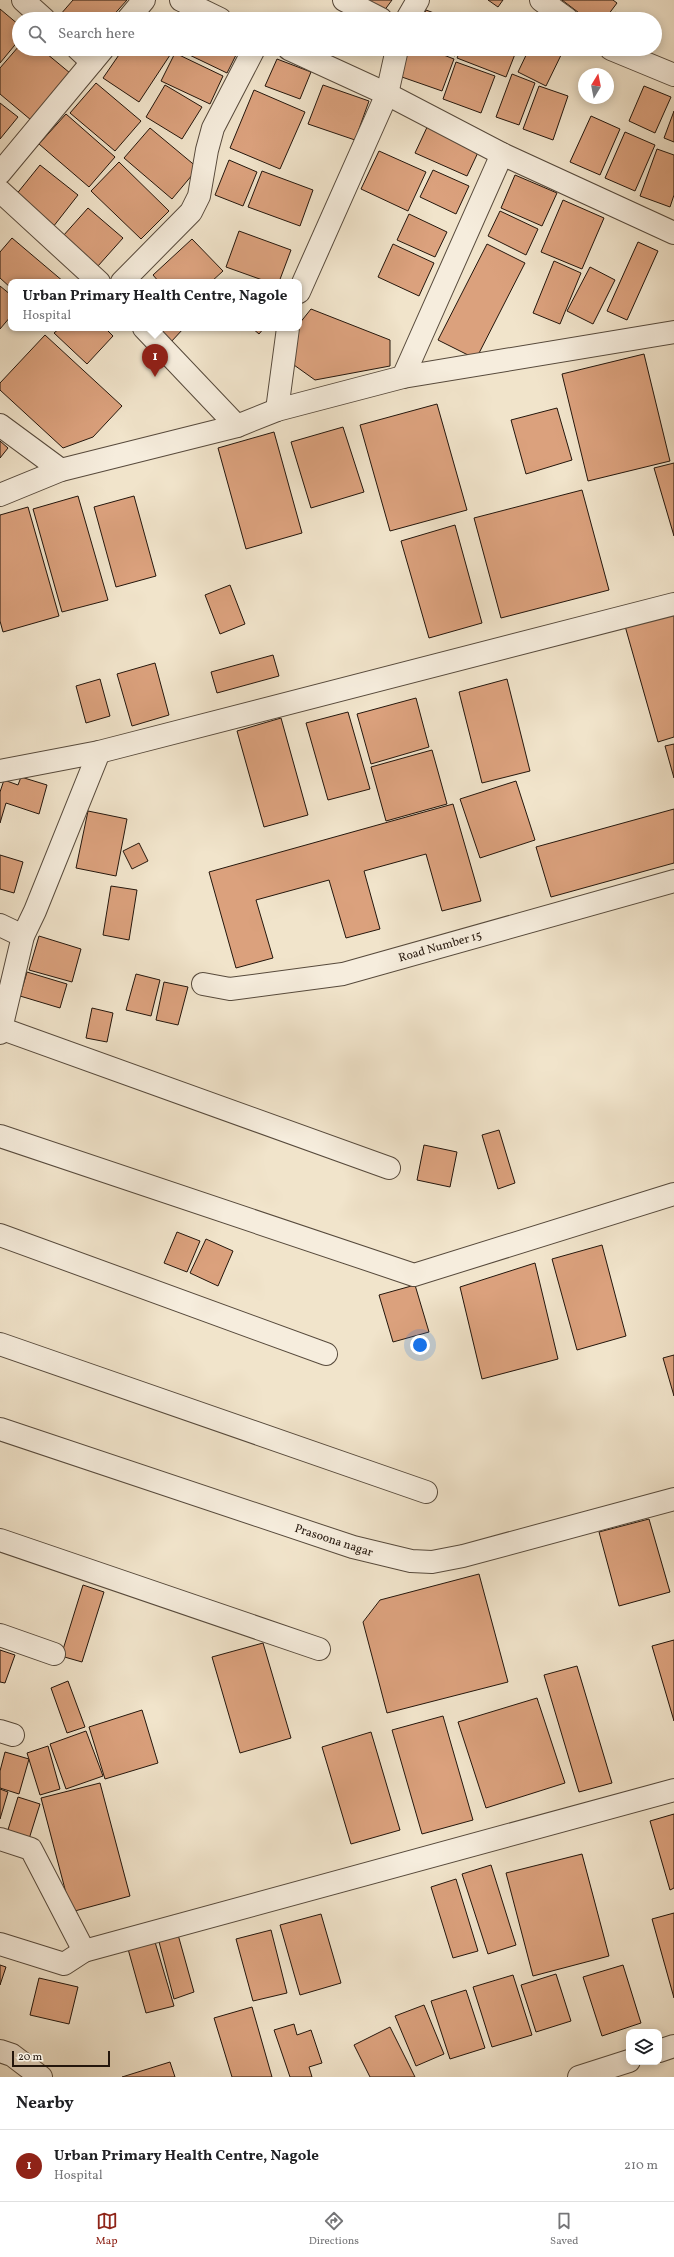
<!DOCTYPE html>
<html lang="en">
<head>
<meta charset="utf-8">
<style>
	:root { --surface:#fff; --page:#f6f6f6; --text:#202124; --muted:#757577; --line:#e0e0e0; --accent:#8f2418 }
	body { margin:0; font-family:Vollkorn,serif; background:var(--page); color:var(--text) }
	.controls { position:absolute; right:12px; bottom:12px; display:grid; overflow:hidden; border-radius:8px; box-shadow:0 2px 10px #0003 }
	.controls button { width:36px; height:36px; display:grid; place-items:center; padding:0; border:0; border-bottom:1px solid var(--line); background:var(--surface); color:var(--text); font:20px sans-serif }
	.compass { position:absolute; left:578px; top:68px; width:36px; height:36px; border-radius:50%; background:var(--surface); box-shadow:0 2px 10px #0003; rotate:10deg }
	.scale { position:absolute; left:12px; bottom:10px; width:98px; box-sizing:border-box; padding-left:4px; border:2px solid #24160c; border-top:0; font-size:11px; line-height:14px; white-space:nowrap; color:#24160c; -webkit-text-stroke:3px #f6eddd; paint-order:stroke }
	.you { position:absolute; left:420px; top:1345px; width:14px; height:14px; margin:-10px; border:3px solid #fff; border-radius:50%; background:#1a73e8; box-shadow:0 0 0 6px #1a73e833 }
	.badge { display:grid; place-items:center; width:26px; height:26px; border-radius:50%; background:var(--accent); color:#fff; font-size:13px; font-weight:700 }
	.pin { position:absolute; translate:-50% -33px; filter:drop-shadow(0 1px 2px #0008) }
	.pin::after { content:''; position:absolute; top:21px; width:14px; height:12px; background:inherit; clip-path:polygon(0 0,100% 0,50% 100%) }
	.popup { position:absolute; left:8px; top:279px; width:294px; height:52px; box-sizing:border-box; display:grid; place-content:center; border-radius:8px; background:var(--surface); filter:drop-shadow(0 1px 3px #0005); font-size:13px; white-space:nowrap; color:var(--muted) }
	.popup b { font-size:15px; color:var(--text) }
	.popup::after { content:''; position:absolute; left:50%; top:100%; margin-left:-8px; border:8px solid transparent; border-top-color:var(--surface) }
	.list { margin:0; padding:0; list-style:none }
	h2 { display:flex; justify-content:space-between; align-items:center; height:52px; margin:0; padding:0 16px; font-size:17px }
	h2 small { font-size:13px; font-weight:400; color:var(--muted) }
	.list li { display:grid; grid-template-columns:26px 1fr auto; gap:12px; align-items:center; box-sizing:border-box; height:72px; padding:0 16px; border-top:1px solid var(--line) }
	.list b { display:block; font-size:15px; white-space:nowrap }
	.list p { margin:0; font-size:13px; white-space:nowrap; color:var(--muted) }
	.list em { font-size:13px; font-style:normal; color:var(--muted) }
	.icon { flex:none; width:22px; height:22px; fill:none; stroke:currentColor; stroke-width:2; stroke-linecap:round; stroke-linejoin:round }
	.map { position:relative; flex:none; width:674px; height:2077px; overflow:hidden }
	.search { position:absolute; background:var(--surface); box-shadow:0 2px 10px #0003; left:12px; right:12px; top:12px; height:44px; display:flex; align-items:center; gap:10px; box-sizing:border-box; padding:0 14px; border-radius:22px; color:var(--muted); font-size:15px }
	.sheet { height:124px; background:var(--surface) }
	nav { display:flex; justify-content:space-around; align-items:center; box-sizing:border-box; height:56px; border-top:1px solid var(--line); background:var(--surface); font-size:11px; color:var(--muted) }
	nav a { display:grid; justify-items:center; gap:2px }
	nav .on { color:var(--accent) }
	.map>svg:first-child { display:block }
	.building { fill:#dba17d; stroke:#24160c }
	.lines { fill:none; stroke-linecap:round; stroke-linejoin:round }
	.minor-casing { stroke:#574a3c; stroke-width:24 }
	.minor { stroke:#f6eddd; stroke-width:22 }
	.labels { text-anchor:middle; stroke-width:3; stroke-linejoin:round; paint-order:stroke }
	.street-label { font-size:12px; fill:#24160c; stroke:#f6eddd }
</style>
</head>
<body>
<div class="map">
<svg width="674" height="2077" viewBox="0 0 674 2077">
	<rect width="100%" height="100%" fill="#f1e4cb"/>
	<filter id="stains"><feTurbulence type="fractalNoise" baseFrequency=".005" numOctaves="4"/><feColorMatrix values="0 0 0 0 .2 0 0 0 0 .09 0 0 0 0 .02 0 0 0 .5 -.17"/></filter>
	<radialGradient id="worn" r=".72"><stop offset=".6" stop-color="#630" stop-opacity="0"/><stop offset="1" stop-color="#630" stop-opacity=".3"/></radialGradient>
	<!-- building -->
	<g class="building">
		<polygon points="73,0 127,0 110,19 64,19 60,15"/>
		<polygon points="368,0 392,0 384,11"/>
		<polygon points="488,0 503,0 498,7"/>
		<polygon points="562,0 613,0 617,3 605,19 587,19"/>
		<polygon points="0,9 19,25 19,40 0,63"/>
		<polygon points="426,10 450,19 422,19"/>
		<polygon points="615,12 623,19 609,19"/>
		<polygon points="19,46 19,49 41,49 70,73 31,120 0,94 0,68"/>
		<polygon points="123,49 174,49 139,102 103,78"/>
		<polygon points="177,49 239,49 227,73"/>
		<polygon points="409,49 428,49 454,59 442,91 399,76"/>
		<polygon points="439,49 458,49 455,56"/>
		<polygon points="461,49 517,49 506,77 457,58"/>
		<polygon points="529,49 564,49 546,86 518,72"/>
		<polygon points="175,53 223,76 210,104 161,81"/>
		<polygon points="277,59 311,72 300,99 265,86"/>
		<polygon points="456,62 495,76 481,113 443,99"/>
		<polygon points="512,74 535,83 519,125 496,117"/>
		<polygon points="96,83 141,121 115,151 70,113"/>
		<polygon points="165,85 202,107 182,139 146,117"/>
		<polygon points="323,85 369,101 355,140 308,124"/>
		<polygon points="539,86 568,96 553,140 523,129"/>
		<polygon points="644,86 671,97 655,133 629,121"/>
		<polygon points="254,90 305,112 280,169 230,148"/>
		<polygon points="0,103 18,117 0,139"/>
		<polygon points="674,111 674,142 664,138"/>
		<polygon points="66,114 115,157 89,187 39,144"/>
		<polygon points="591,116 620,129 600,175 570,162"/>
		<polygon points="429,123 481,146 467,176 415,153"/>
		<polygon points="150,128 198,168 172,199 124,158"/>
		<polygon points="625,132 655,145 635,191 605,178"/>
		<polygon points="657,149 674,155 674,195 670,207 640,196"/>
		<polygon points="379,151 426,172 408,211 361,189"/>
		<polygon points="229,160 257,172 243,206 215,195"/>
		<polygon points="119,162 169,211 141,239 91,191"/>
		<polygon points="40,165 78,195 53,227 15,196"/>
		<polygon points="433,170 469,186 456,214 420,197"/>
		<polygon points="262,171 313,190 300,226 248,207"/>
		<polygon points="515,175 557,193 542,226 501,208"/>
		<polygon points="563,200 604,218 582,269 541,252"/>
		<polygon points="88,208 123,238 98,266 63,236"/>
		<polygon points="500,211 538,229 526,255 488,236"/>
		<polygon points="409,214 447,232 435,257 397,240"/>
		<polygon points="239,231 291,250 279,282 268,282 226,267"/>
		<polygon points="12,238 64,282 11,282 11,288 0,278 0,252"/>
		<polygon points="192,239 223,271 211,282 159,282 153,275"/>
		<polygon points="638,242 658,251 627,320 607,311"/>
		<polygon points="393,244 434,263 419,296 378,277"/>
		<polygon points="487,244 525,263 476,359 438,340"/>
		<polygon points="554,261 581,273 560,324 533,313"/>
		<polygon points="590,267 615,280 593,324 567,311"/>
		<polygon points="0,286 11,295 11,316 0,329"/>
		<polygon points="311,309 390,340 390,366 315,380 294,365 299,324"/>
		<polygon points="60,328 105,328 113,336 87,364 54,333"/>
		<polygon points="153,328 184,328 170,343"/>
		<polygon points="252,328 264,328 259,334"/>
		<polygon points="45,335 122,406 93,437 63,448 0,390 0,383"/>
		<polygon points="644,354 670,461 588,481 562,374"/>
		<polygon points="437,404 467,510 390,531 360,425"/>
		<polygon points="557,408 572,460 526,474 511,420"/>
		<polygon points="343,427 364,492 311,508 291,442"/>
		<polygon points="274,432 302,533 246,549 218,448"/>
		<polygon points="0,441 8,448 0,458"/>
		<polygon points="674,463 674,536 654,468"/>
		<polygon points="582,490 609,590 501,618 474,518"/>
		<polygon points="78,496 108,600 62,612 33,509"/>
		<polygon points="134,496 156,576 116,587 94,507"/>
		<polygon points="28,507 59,616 3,632 0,621 0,515"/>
		<polygon points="455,525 482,623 429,638 401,541"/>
		<polygon points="230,585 245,624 220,634 205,595"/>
		<polygon points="674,612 674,737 658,742 625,626"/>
		<polygon points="273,655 279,676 217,693 211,672"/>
		<polygon points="155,663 169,715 132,726 117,674"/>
		<polygon points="100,679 110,716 86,723 76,686"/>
		<polygon points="507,679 530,771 482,783 459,692"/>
		<polygon points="416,698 429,747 371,764 357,714"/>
		<polygon points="348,712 370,789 328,800 306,723"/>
		<polygon points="281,718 308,815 264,827 237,731"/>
		<polygon points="674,744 674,778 665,746"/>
		<polygon points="432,750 447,804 386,821 371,767"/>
		<polygon points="21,777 47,785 39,814 6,803 0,823 0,792 4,780 18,785"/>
		<polygon points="516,781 535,840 480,858 460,799"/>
		<polygon points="453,804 481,901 442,911 426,854 364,871 380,929 346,938 329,880 256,900 273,958 236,968 209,872"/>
		<polygon points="674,809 674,863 551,897 536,847"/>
		<polygon points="88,811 127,819 116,876 76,868"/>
		<polygon points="139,843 148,861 132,869 123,851"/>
		<polygon points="0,855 23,862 14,893 0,889"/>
		<polygon points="111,886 137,890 129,940 103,935"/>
		<polygon points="39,936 81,949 72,982 29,970"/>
		<polygon points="27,972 67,984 60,1008 20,996"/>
		<polygon points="136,974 160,980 151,1016 126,1010"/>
		<polygon points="164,982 188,987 178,1025 156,1020"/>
		<polygon points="92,1008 113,1013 107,1042 86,1038"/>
		<polygon points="499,1130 515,1183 498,1189 482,1135"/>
		<polygon points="424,1145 457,1152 450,1187 417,1180"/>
		<polygon points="177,1232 200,1241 187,1272 164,1263"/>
		<polygon points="206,1239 233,1251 218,1286 190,1273"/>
		<polygon points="602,1245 626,1336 577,1350 552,1259"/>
		<polygon points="535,1263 558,1359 482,1379 460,1287"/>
		<polygon points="415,1285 429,1332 393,1342 379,1295"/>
		<polygon points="674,1355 674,1396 663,1358"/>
		<polygon points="649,1519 670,1592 619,1606 599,1532"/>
		<polygon points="479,1574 508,1682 387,1713 363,1622 380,1600"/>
		<polygon points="83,1585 104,1592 82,1662 61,1656"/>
		<polygon points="674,1640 674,1721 652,1646"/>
		<polygon points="263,1643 291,1738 240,1753 212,1657"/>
		<polygon points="0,1650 15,1655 5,1683 0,1682"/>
		<polygon points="577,1666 612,1783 579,1792 544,1675"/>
		<polygon points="68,1681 85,1727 67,1733 51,1688"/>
		<polygon points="537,1698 565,1783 486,1808 458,1722"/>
		<polygon points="142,1710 158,1763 105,1779 89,1727"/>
		<polygon points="443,1716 473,1820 422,1834 392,1730"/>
		<polygon points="86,1731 103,1776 66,1789 50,1744"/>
		<polygon points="371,1732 400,1830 351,1844 322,1747"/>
		<polygon points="48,1746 60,1789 40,1795 27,1753"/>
		<polygon points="5,1752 29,1759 19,1794 0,1788 0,1771"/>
		<polygon points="100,1783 130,1896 71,1912 41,1798"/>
		<polygon points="0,1789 8,1792 0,1819"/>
		<polygon points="18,1797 40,1804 29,1839 7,1833"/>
		<polygon points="674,1814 674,1888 670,1890 650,1821"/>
		<polygon points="582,1854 609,1956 533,1976 506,1873"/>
		<polygon points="491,1865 516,1945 488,1954 462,1874"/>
		<polygon points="456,1879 478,1951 453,1958 431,1887"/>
		<polygon points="674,1913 674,1998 652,1919"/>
		<polygon points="321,1914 341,1983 300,1995 280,1925"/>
		<polygon points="271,1930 287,1993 253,2001 236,1939"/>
		<polygon points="177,1931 194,1992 174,1999 158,1938"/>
		<polygon points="155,1942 174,2006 146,2013 128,1949"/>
		<polygon points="0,1965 6,1967 0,1985"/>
		<polygon points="623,1965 641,2023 602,2036 583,1977"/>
		<polygon points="556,1974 571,2021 536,2032 521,1985"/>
		<polygon points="513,1975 532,2035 492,2047 473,1987"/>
		<polygon points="39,1978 78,1987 69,2024 30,2015"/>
		<polygon points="466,1990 485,2048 450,2059 431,2001"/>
		<polygon points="424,2005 444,2054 416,2066 395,2016"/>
		<polygon points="252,2007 272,2077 232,2077 214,2018"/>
		<polygon points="294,2024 297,2035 311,2030 322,2063 309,2067 312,2077 290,2077 274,2030"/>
		<polygon points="390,2027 415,2077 370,2077 354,2045"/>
		<polygon points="170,2062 175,2077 122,2077"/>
	</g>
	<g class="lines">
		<!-- minor casing -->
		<g class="minor-casing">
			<g id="minor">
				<polyline points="23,0 44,19"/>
				<polyline points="181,0 220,19"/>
				<polyline points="344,0 381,19"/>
				<polyline points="541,0 567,19"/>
				<polyline points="128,19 144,0"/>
				<polyline points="407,19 418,0"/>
				<polyline points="78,49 92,62"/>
				<polyline points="289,49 387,94 502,154 674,233"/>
				<polyline points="611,49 674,75"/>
				<polyline points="0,173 103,49"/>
				<polyline points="0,191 99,282"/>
				<polyline points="122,282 191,212 199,196 207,150 213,128 254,49"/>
				<polyline points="299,292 387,94 397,49"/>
				<polyline points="144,328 237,426"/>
				<polyline points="403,377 502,154"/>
				<polyline points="277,410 288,328"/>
				<polyline points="0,425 61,470"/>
				<polyline points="0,495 61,470 237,426 277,410 403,377 674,332"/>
				<polyline points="0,771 99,752 674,604"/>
				<polyline points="0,925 23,936"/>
				<polyline points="203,984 230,989 343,974 674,881"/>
				<polyline points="0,1028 389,1168"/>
				<polyline points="0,1033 23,936 35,911 99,752"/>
				<polyline points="0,1136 414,1275 674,1194"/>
				<polyline points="0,1235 326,1354"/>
				<polyline points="0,1344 426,1492"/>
				<polyline points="0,1429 353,1547 411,1561 432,1562 463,1556 674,1499"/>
				<polyline points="0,1540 319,1649"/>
				<polyline points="0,1635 54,1654"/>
				<polyline points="0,1731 13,1735"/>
				<polyline points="0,1839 31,1849 84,1951"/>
				<polyline points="0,1944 64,1964 84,1951 674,1790"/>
				<polyline points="0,2051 12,2055 41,2077"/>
				<polyline points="659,2051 674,2046"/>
				<polyline points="579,2077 629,2061"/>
			</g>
		</g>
		<!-- minor -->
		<use href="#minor" class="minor"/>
	</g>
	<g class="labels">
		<!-- street labels -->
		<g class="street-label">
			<text transform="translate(440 946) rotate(-16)" y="4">Road Number 15</text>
			<text transform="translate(334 1540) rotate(18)" y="4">Prasoona nagar</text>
		</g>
	</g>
	<rect width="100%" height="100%" filter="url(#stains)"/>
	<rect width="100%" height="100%" fill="url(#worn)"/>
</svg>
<div class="controls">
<button><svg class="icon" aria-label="layers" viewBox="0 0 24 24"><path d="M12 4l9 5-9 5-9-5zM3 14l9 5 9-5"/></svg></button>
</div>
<svg class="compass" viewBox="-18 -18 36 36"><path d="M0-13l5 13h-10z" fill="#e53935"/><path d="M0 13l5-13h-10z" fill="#757577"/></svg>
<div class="scale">20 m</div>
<div class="you"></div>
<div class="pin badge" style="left:155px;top:377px">1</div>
<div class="popup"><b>Urban Primary Health Centre, Nagole</b>Hospital</div>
<div class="search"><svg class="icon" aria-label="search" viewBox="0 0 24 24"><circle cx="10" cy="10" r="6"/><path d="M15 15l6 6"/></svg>Search here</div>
</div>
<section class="sheet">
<h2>Nearby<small></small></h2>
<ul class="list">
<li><span class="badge">1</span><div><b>Urban Primary Health Centre, Nagole</b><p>Hospital</p></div><em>210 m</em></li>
</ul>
</section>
<nav>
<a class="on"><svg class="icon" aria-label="map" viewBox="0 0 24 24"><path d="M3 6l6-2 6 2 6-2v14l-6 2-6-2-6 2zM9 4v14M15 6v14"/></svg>Map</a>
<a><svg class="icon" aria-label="directions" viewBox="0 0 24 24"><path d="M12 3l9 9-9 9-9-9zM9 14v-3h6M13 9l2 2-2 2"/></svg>Directions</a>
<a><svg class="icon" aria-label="saved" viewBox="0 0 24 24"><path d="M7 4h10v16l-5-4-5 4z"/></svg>Saved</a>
</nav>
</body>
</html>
